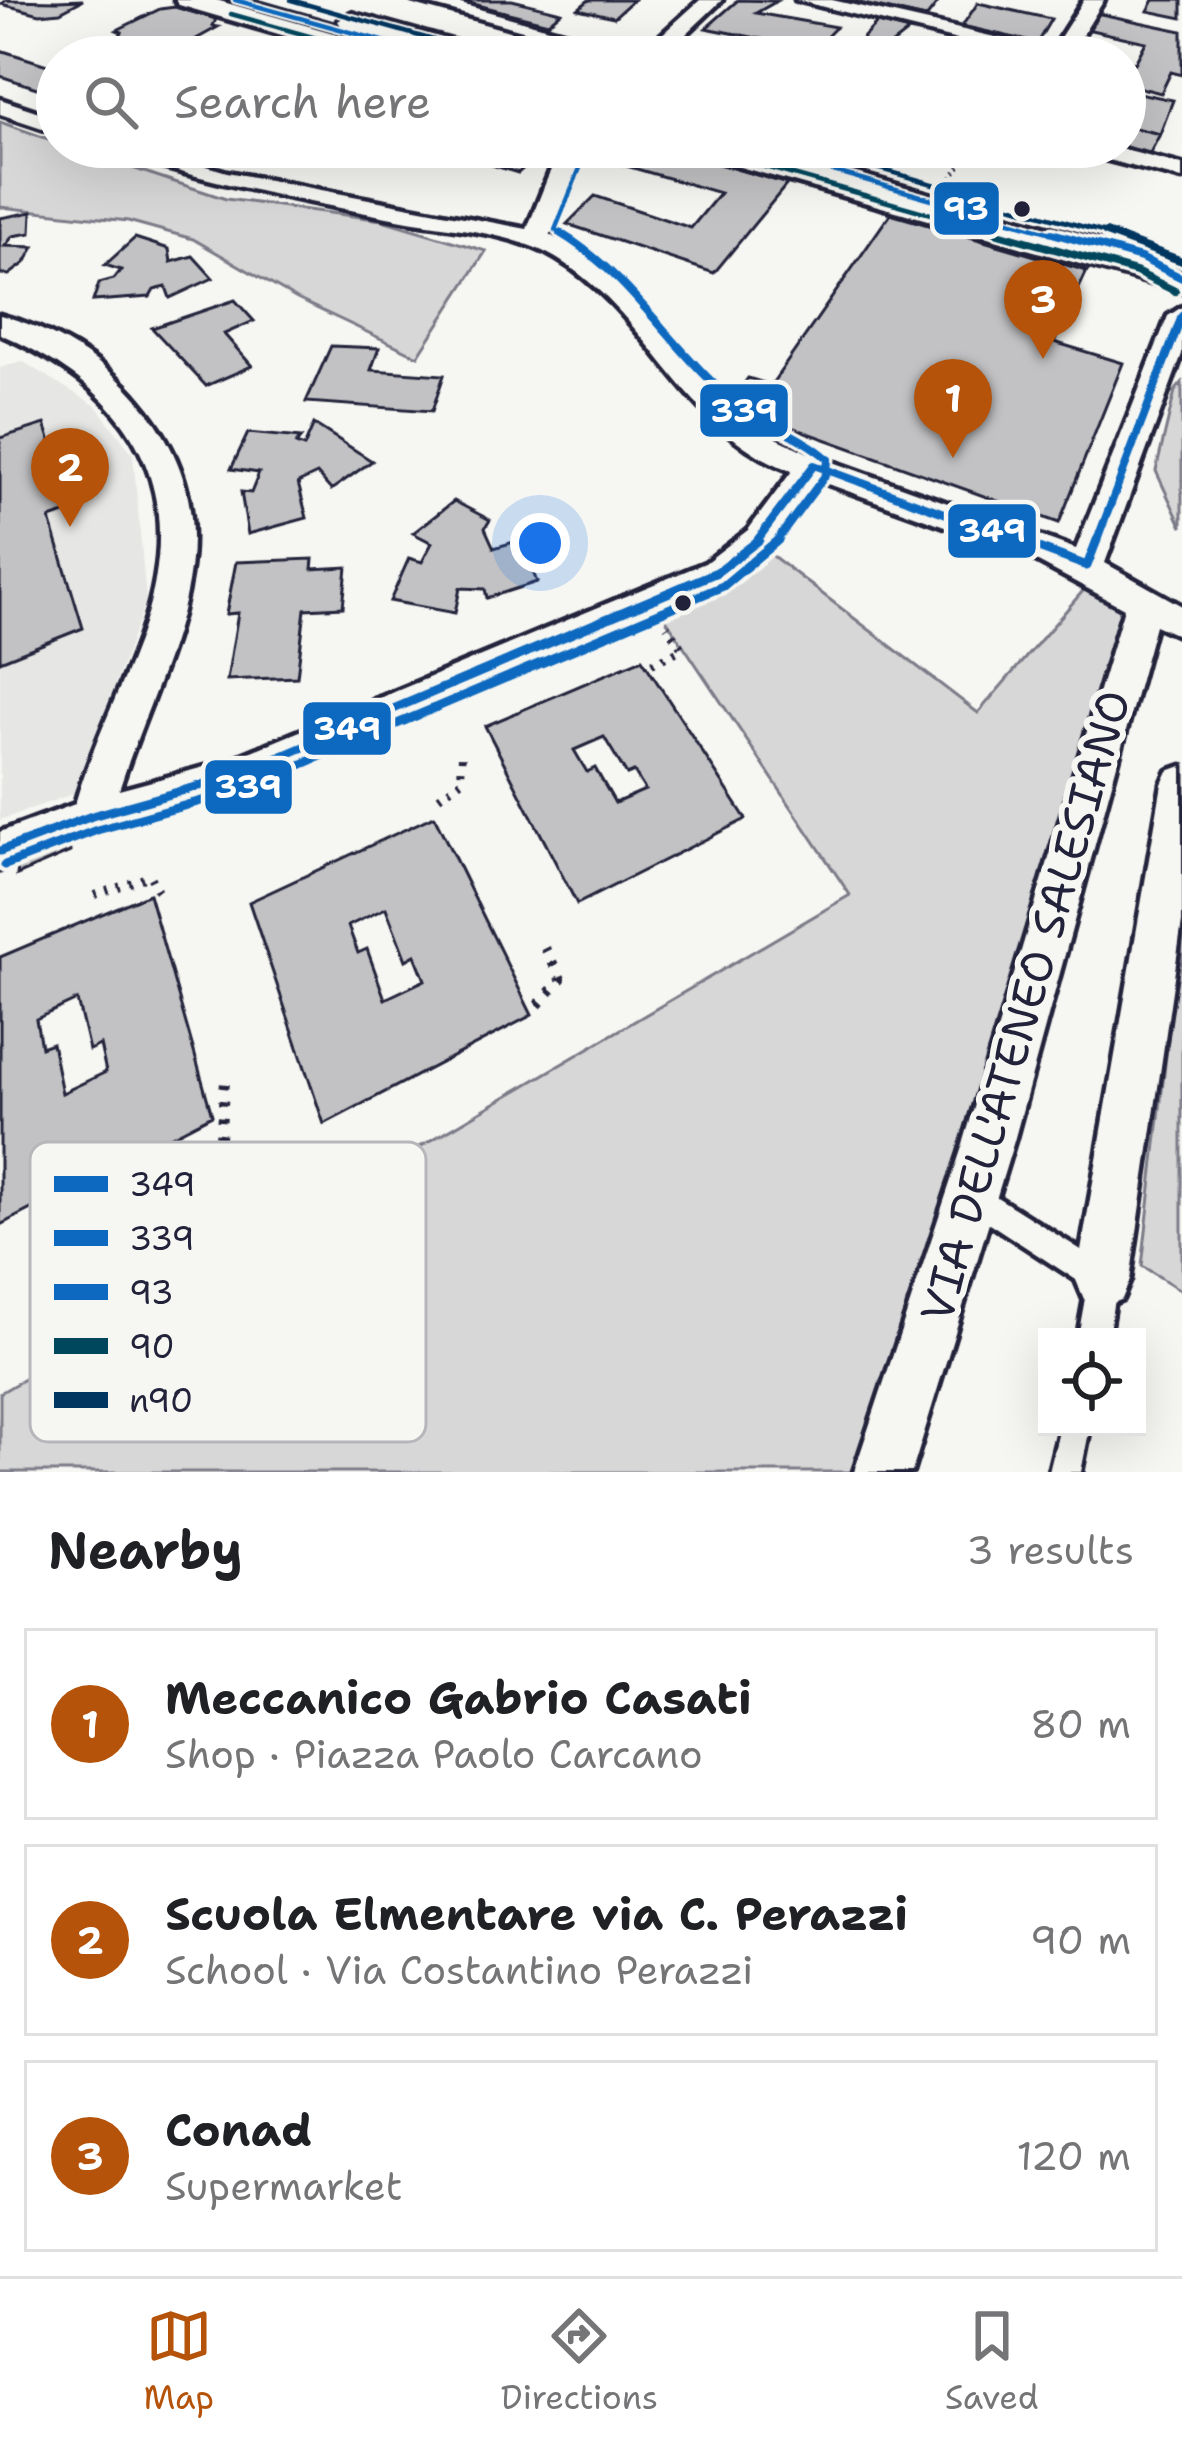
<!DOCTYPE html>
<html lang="en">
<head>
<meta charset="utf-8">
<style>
	:root { --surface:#fff; --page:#f6f6f6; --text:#202124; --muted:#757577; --line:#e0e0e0; --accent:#b45309 }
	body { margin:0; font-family:"Shantell Sans",sans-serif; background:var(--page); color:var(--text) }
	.controls { position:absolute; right:36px; bottom:36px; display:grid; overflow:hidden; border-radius:0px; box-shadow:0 12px 48px #0002 }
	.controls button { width:108px; height:108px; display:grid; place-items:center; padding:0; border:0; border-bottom:3px solid var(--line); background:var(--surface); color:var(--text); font:60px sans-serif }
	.you { position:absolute; left:540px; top:543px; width:42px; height:42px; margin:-30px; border:9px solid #fff; border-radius:50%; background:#1a73e8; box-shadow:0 0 0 18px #1a73e833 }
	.badge { display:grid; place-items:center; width:78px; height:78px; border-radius:50%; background:var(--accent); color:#fff; font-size:39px; font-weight:700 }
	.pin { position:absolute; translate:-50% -99px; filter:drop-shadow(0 3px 6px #0008) }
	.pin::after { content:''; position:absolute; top:63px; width:42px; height:36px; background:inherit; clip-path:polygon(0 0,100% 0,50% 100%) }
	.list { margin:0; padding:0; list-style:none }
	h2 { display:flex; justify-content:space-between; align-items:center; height:156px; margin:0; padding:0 48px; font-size:51px }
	h2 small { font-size:39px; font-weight:400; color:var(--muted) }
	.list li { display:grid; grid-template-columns:78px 1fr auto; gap:36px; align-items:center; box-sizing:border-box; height:192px; margin:0 24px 24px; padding:0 24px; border:3px solid var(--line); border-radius:0px }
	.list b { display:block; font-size:45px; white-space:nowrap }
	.list p { margin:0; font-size:39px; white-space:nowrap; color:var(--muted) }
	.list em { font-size:39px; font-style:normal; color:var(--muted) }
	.icon { flex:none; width:66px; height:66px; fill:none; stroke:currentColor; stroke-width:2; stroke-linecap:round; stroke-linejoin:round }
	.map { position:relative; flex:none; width:1182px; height:1472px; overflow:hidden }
	.search { position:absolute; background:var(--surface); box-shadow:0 12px 48px #0002; left:36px; right:36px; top:36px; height:132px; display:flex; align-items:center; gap:30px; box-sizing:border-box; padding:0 42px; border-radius:66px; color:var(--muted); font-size:45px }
	.sheet { height:804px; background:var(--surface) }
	nav { display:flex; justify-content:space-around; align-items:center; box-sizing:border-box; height:168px; border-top:3px solid var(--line); background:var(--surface); font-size:33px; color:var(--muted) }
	nav a { display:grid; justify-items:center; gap:6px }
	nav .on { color:var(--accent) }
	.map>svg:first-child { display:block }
	.built { fill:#e6e6e4 }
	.green { fill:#d7d7d7; stroke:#7c7c89; stroke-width:3 }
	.building { fill:#c2c2c4; stroke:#22223b; stroke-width:3; fill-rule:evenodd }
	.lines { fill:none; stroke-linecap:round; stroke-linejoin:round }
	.service-casing { stroke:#22223b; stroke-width:9 }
	.minor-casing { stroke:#22223b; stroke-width:9 }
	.tertiary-casing { stroke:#22223b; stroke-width:9 }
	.path-far2 { stroke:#22223b; stroke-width:4.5; stroke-dasharray:1.5 4.5; stroke-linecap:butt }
	.path-far1 { stroke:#22223b; stroke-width:8; stroke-dasharray:3 9; stroke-linecap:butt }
	.path { stroke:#22223b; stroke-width:10; stroke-dasharray:4.5 12; stroke-linecap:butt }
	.service { fill:#f6f6f2; fill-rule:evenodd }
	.minor { fill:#f6f6f2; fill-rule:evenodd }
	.tertiary { fill:#f6f6f2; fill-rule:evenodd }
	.bus-1-far1-casing { stroke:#f6f6f2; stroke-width:15 }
	.bus-1-casing { stroke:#f6f6f2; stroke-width:18 }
	.bus-2-far2-casing { stroke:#f6f6f2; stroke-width:9 }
	.bus-2-far1-casing { stroke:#f6f6f2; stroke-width:15 }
	.bus-2-casing { stroke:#f6f6f2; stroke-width:18 }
	.bus-3-far1-casing { stroke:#f6f6f2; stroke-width:9 }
	.bus-3-casing { stroke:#f6f6f2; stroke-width:15 }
	.bus-4-far1-casing { stroke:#f6f6f2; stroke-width:9 }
	.bus-4-casing { stroke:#f6f6f2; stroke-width:15 }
	.bus-5-far1-casing { stroke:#f6f6f2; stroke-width:9 }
	.bus-5-casing { stroke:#f6f6f2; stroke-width:15 }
	.bus-1-far1 { stroke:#0c69bf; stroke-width:8 }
	.bus-1 { stroke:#0c69bf; stroke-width:9 }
	.bus-2-far2 { stroke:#0c69bf; stroke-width:4.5 }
	.bus-2-far1 { stroke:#0c69bf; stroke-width:8 }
	.bus-2 { stroke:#0c69bf; stroke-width:9 }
	.bus-3-far1 { stroke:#0c69bf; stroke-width:4.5 }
	.bus-3 { stroke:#0c69bf; stroke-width:8 }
	.bus-4-far1 { stroke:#00475d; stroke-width:4.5 }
	.bus-4 { stroke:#00475d; stroke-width:8 }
	.bus-5-far1 { stroke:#00365f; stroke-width:4.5 }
	.bus-5 { stroke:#00365f; stroke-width:8 }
	.bus-dot { fill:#22223b; stroke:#f6f6f2; stroke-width:4.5 }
	.labels { text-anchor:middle; stroke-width:12; stroke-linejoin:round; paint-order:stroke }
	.street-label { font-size:45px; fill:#22223b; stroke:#f6f6f2 }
	.key { fill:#f6f6f2; stroke:#b6b6bb; stroke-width:3 }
	.key-label { font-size:33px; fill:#22223b }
	.line-badge { stroke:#f6f6f2; stroke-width:4.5 }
	.badge-label { font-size:33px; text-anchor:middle; font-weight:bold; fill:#fff }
</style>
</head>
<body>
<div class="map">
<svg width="1182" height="1472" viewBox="0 0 1182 1472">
	<rect width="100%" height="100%" fill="#f6f6f2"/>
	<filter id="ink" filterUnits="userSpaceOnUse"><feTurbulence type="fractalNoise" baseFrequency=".00833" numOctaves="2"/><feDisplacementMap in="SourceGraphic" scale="24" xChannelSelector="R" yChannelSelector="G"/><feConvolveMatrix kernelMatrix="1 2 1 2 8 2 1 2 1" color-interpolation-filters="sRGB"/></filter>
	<g filter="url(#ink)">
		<!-- built -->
		<polygon class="built" points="22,361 96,406 133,454 146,600 75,793 0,820 0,368"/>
		<!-- green -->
		<g class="green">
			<polygon points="0,122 57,142 57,147 69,147 226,199 382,220 486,251 418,356 297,299 193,239 128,221 0,207"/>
			<polygon points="1182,383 1182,527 1156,471 1175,391"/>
			<polygon points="765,550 978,713 1094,578 1133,603 955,1203 851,1472 0,1472 0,1393 850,895 659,609"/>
			<polygon points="1182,916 1182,1291 1142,1266"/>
		</g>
		<!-- building -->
		<g class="building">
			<polygon points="6,0 57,1 83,0 60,12 40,14 1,4"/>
			<polygon points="458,0 512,0 561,12 548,23"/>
			<polygon points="589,0 633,0 614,17 578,9"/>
			<polygon points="738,0 777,1 756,13 836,27 808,56 767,46 772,41 706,28"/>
			<polygon points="858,0 940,0 926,18 855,3"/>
			<polygon points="1154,0 1182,0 1182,18 1148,11"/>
			<polygon points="978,3 1051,19 1037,43 962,26"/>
			<polygon points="175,7 216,19 213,26 218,27 178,49 162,50 118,38 122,32 117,30 160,9"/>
			<polygon points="1096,13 1182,31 1182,75 1171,72 1161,93 1125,84 1125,61 1135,63 1146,42 1086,29"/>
			<polygon points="877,23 909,31 891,45 941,57 945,53 964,57 845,57"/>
			<polygon points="0,50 57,68 57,85 46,91 0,76"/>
			<polygon points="1129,91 1173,100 1160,134 1125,126"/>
			<polygon points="1125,126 1160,134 1150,153 1125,147"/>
			<polygon points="434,147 535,147 544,150 518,173"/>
			<polygon points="612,147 662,147 787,184 714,273 567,224 595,196 691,228 720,193 602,159"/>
			<polygon points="32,212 31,233 13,236 5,246 34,247 25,263 9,275 0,274 0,218"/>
			<polygon points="890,214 1087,271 1054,342 1123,363 1059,523 752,413 756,406 733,398 748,378 771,385"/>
			<polygon points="135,238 169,249 171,262 193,256 213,278 170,298 166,287 154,290 150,297 93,301 99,283 114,279 121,270 105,265"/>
			<polygon points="235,300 254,321 224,334 252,366 206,386 152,328"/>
			<polygon points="331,346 379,348 371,370 444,375 432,411 306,402"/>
			<polygon points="45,424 74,511 50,519 83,628 0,661 0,438"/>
			<polygon points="314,424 372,461 331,490 317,474 298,483 307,518 248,534 241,492 251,493 259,473 231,469 248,433 301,438 296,444 304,447"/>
			<polygon points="454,501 490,520 485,528 494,548 520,540 537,582 487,598 485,589 460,588 455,613 390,601 409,558 422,562 432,543 413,533"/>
			<polygon points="313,559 312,569 347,567 343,607 305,609 297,677 227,680 238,613 226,614 236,562"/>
			<path d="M 642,659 L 746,819 L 577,904 L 485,726 ZM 604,737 L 627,775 L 634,772 L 645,790 L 615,803 L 595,768 L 587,772 L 574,750 Z"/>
			<path d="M 434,816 L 532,1015 L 324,1124 L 249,902 ZM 386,908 L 406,960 L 415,955 L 425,980 L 385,999 L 367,949 L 358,953 L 348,926 Z"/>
			<polygon points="69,842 70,852 17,875 19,860"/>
			<path d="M 149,894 L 212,1115 L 0,1225 L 0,957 ZM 77,1000 L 89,1050 L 100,1045 L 106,1072 L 62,1093 L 52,1043 L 41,1047 L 36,1019 Z"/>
		</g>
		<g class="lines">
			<!-- service casing -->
			<g class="service-casing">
				<g id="service">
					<polygon points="230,0 247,0 446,57 427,57"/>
					<polygon points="742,147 762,147 1146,255 1182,272 1182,282 1136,261"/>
					<polygon points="973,1182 1113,1270 1117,1280 1108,1337 1078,1337 1087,1287 963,1206 959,1196 963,1186"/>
					<polygon points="1060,1427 1090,1427 1081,1472 1049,1472"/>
				</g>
			</g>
			<!-- minor casing -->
			<g class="minor-casing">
				<g id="minor">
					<polygon points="412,0 446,0 621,48 611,54"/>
					<polygon points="700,0 722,0 682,38 741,57 706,57 671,48 660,57 637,57"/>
					<polygon points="796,0 832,0 1052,50 1084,0 1104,0 1069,57 1026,57"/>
					<polygon points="0,99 57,118 57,133 0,114"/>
					<path d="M 106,147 L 143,147 L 227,172 L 527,229 L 560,147 L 584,147 L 550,235 L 605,269 L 710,385 L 766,433 L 808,453 L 1076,549 L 1168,316 L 1182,307 L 1182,354 L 1105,563 L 1182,606 L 1182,637 L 1155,625 L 1014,1141 L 912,1472 L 854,1472 L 964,1141 L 1124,608 L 1025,555 L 820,481 L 772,548 L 729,581 L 249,788 L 94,834 L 0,870 L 0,832 L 75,804 C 93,742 124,685 144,624 C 189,484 131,390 0,334 L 0,315 C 52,329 105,360 139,401 C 248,529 162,656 119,790 L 230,760 L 705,563 L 748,530 L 792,471 C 684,432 651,314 556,258 C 509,230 440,228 387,217 C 293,200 202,180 110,152 Z"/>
					<polygon points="1073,147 1113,147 1182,165 1182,179 1077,152"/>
					<polygon points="1182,766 1182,922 1130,1280 1122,1299 1103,1307 1084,1299 1076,1280 1162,784 1168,771"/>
				</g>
			</g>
			<!-- tertiary casing -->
			<g class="tertiary-casing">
				<g id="tertiary">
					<polygon points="175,0 216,0 397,51 401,57 357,57 179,5"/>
					<polygon points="351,13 488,51 492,57 448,57 342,27 338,21"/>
					<polygon points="690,147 739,147 1182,270 1182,292 694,154"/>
				</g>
			</g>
			<!-- path-far2 -->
			<polyline class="path-far2" points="948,182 969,154"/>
			<!-- path-far1 -->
			<g class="path-far1">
				<polyline points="652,664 682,649 667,626"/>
				<polyline points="439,797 461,781 462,755"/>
				<polyline points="95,895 150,876 161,898"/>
			</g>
			<!-- path -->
			<g class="path">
				<polyline points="538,1005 561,979 545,948"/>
				<polyline points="207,1148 220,1137 225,1082"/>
			</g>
			<!-- service -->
			<use href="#service" class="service"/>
			<!-- minor -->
			<use href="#minor" class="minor"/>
			<!-- tertiary -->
			<use href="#tertiary" class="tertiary"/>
			<!-- bus-1-far1 casing -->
			<g class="bus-1-far1-casing">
				<g id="bus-1-far1">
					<polyline points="755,543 814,465 1025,543"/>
					<polyline points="1096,543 1182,316"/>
				</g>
			</g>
			<!-- bus-1 casing -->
			<g class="bus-1-casing">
				<g id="bus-1">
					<polyline points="1017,540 1087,566 1097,540"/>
					<polyline points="0,851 92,816 235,776 717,572 759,540"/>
				</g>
			</g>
			<!-- bus-2-far2 casing -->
			<g class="bus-2-far2-casing">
				<polyline id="bus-2-far2" points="565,236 555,230 586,153"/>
			</g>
			<!-- bus-2-far1 casing -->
			<g class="bus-2-far1-casing">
				<path id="bus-2-far1" d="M 560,233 C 629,274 667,343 726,395 C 757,423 798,432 828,459 L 827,473 L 775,543"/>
			</g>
			<!-- bus-2 casing -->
			<g class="bus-2-casing">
				<polyline id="bus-2" points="5,865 97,830 241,790 723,586 778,540"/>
			</g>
			<!-- bus-3-far1 casing -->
			<g class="bus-3-far1-casing">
				<g id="bus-3-far1">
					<polyline points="235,0 440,57"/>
					<polyline points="748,147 1062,236"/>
				</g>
			</g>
			<!-- bus-3 casing -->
			<g class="bus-3-casing">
				<polyline id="bus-3" points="1052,233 1141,258 1182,278"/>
			</g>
			<!-- bus-4-far1 casing -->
			<g class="bus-4-far1-casing">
				<g id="bus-4-far1">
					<polyline points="231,14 384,57"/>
					<polyline points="744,161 1008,236"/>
				</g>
			</g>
			<!-- bus-4 casing -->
			<g class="bus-4-casing">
				<polyline id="bus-4" points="998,233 1136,272 1175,291"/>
			</g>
			<!-- bus-5-far1 casing -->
			<g class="bus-5-far1-casing">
				<g id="bus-5-far1">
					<polyline points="291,0 444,43"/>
					<polyline points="803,147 1116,236"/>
				</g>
			</g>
			<!-- bus-5 casing -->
			<g class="bus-5-casing">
				<polyline id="bus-5" points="1106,233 1182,261"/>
			</g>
			<!-- bus-1-far1 -->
			<use href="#bus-1-far1" class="bus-1-far1"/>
			<!-- bus-1 -->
			<use href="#bus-1" class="bus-1"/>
			<!-- bus-2-far2 -->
			<use href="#bus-2-far2" class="bus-2-far2"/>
			<!-- bus-2-far1 -->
			<use href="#bus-2-far1" class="bus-2-far1"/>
			<!-- bus-2 -->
			<use href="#bus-2" class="bus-2"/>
			<!-- bus-3-far1 -->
			<use href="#bus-3-far1" class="bus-3-far1"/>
			<!-- bus-3 -->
			<use href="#bus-3" class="bus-3"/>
			<!-- bus-4-far1 -->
			<use href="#bus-4-far1" class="bus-4-far1"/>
			<!-- bus-4 -->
			<use href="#bus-4" class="bus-4"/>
			<!-- bus-5-far1 -->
			<use href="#bus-5-far1" class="bus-5-far1"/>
			<!-- bus-5 -->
			<use href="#bus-5" class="bus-5"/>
		</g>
	</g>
	<!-- markers -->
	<g class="bus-dot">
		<circle cx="1022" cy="209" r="10"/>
		<circle cx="683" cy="603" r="10"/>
	</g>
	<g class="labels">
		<!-- street labels -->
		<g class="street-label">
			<text transform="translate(1025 1006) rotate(-74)" y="16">VIA DELL'ATENEO SALESIANO</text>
		</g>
	</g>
	<!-- legend -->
	<rect x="30" y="1142" width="396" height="300" rx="18" class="key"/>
	<rect x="54" y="1176" width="54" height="16" fill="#0c69bf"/>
	<rect x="54" y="1230" width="54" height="16" fill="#0c69bf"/>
	<rect x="54" y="1284" width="54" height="16" fill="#0c69bf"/>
	<rect x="54" y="1338" width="54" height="16" fill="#00475d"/>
	<rect x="54" y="1392" width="54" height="16" fill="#00365f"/>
	<g class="key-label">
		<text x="129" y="1196">349</text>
		<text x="129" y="1250">339</text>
		<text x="129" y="1304">93</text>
		<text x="129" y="1358">90</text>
		<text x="129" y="1412">n90</text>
	</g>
	<g class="line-badge">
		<rect x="932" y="180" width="69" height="57" rx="12" fill="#0c69bf"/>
		<rect x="698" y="382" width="92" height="57" rx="12" fill="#0c69bf"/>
		<rect x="946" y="502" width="92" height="58" rx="12" fill="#0c69bf"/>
		<rect x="301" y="700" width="92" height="57" rx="12" fill="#0c69bf"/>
		<rect x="203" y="758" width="91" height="58" rx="12" fill="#0c69bf"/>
	</g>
	<g class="badge-label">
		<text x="966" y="220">93</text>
		<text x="744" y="422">339</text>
		<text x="992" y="542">349</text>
		<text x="347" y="740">349</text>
		<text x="248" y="798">339</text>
	</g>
</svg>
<div class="controls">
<button><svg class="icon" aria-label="locate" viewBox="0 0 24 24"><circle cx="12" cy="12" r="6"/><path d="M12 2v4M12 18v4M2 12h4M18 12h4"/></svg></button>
</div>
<div class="you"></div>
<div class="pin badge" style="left:953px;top:458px">1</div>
<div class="pin badge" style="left:70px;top:527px">2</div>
<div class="pin badge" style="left:1043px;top:359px">3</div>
<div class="search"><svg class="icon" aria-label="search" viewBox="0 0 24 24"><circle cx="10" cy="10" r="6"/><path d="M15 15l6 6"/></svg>Search here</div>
</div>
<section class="sheet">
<h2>Nearby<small>3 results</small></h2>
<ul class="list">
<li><span class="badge">1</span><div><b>Meccanico Gabrio Casati</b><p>Shop · Piazza Paolo Carcano</p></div><em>80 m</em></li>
<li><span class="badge">2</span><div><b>Scuola Elmentare via C. Perazzi</b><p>School · Via Costantino Perazzi</p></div><em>90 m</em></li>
<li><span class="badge">3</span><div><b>Conad</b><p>Supermarket</p></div><em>120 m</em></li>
</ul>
</section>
<nav>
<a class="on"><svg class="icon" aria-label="map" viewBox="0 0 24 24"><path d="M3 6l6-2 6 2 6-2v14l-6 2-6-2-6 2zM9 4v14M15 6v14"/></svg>Map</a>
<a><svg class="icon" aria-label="directions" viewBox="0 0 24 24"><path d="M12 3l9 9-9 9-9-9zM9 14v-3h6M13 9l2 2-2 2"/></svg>Directions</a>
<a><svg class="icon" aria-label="saved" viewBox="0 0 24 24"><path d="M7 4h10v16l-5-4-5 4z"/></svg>Saved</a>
</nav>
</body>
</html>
